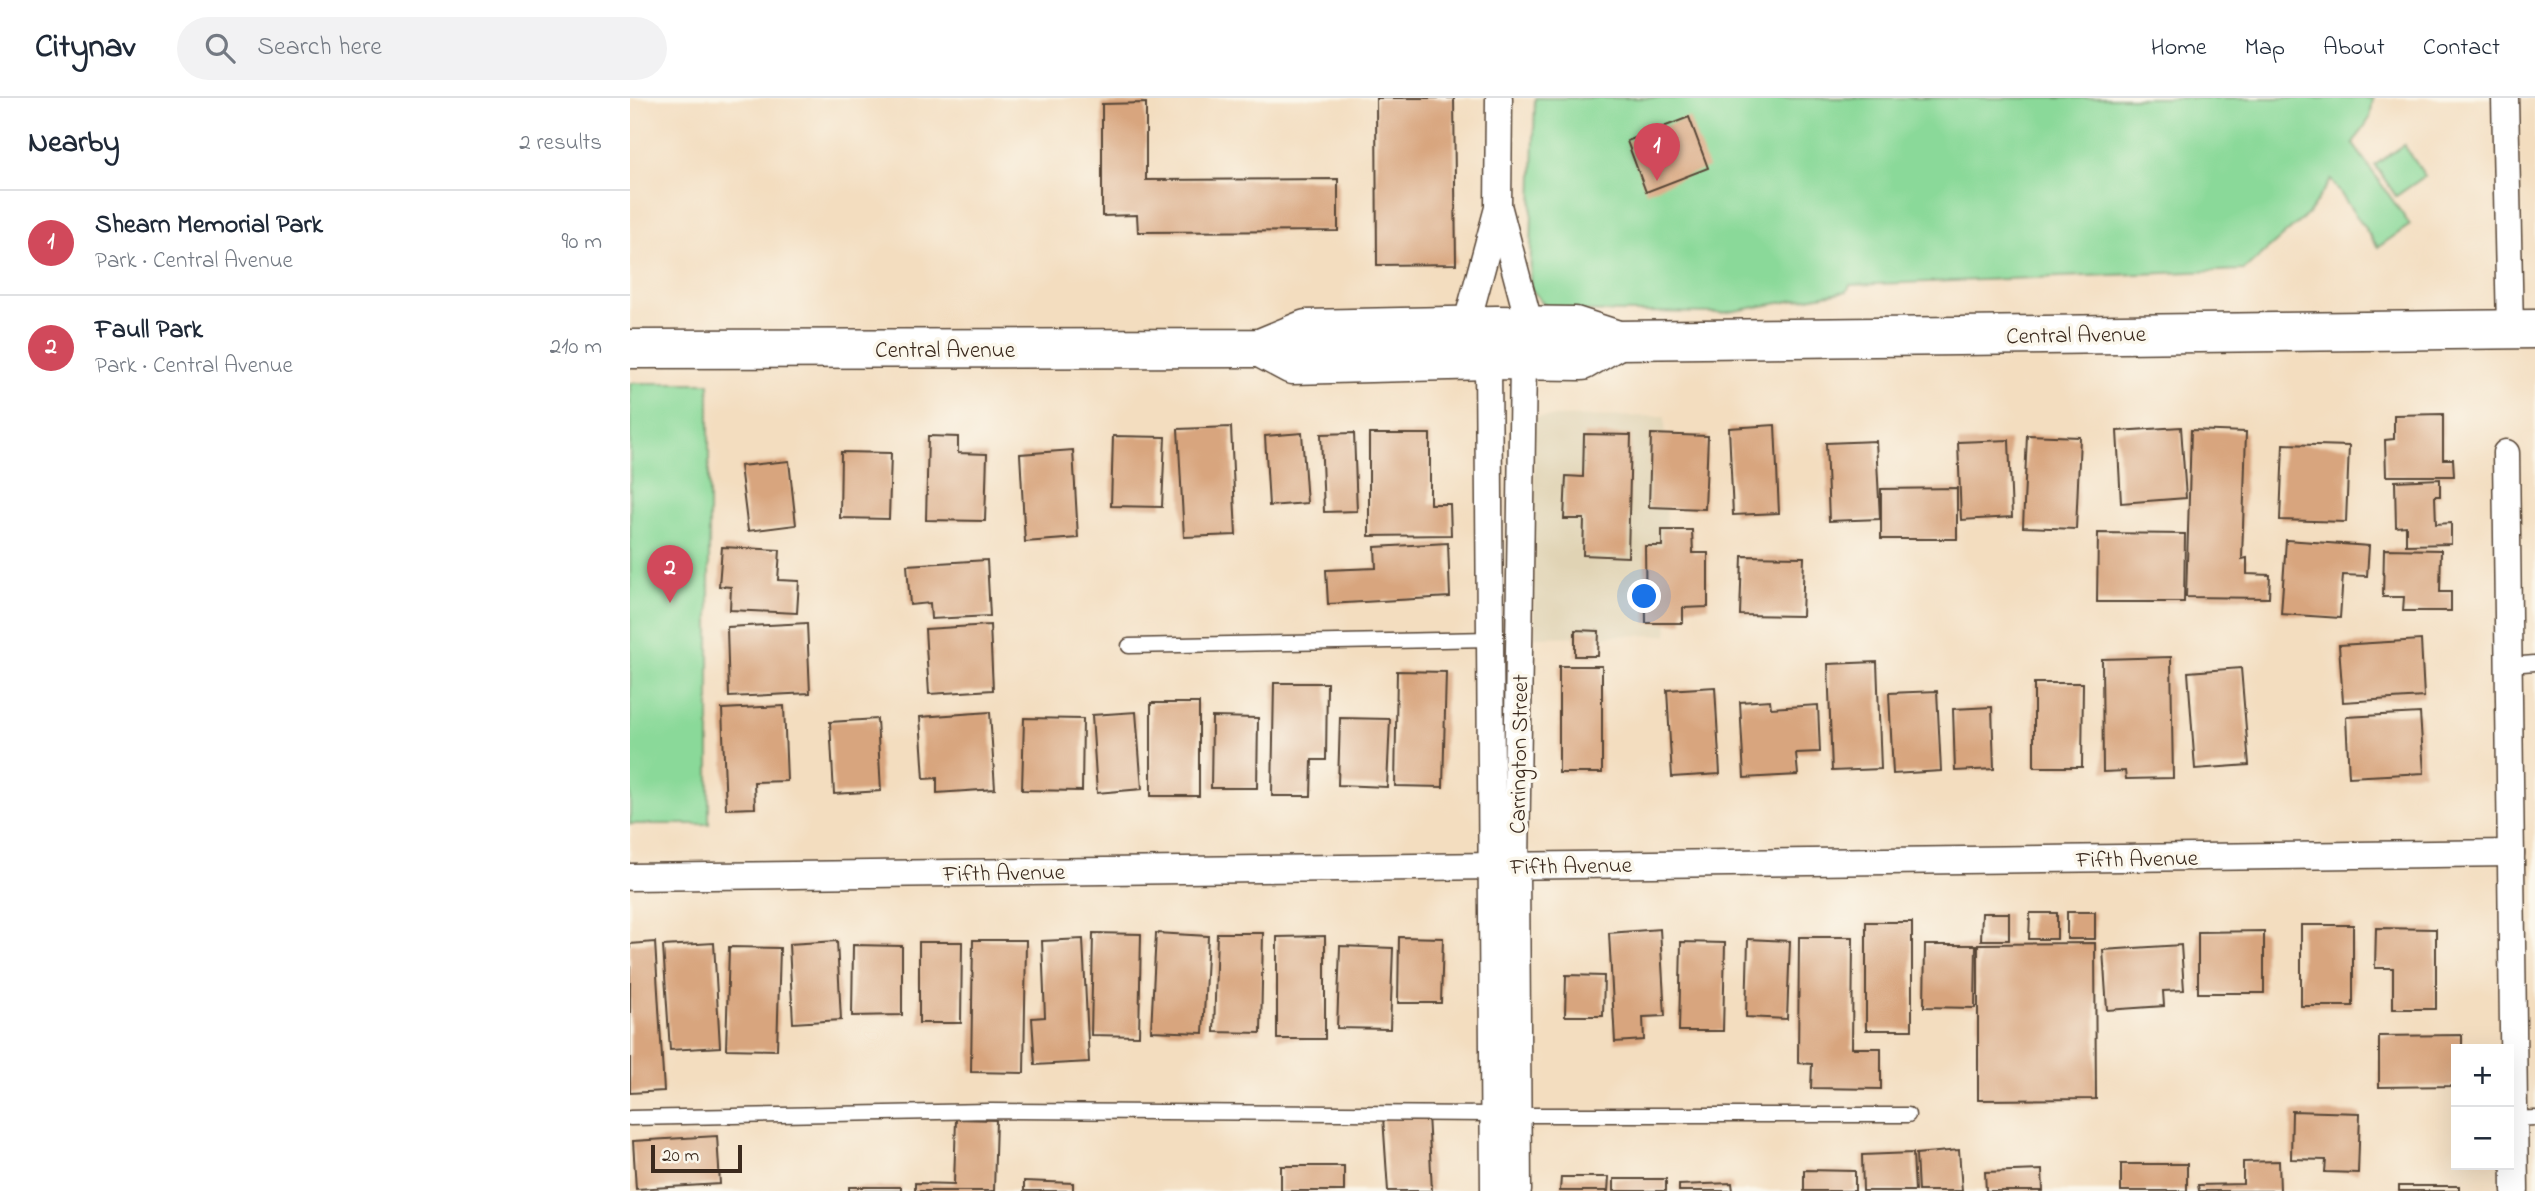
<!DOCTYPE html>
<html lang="en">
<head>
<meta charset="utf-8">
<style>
	:root { --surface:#fff; --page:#f2f2f3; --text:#1f2937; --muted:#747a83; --line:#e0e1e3; --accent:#d1495b }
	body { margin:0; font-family:"Indie Flower",sans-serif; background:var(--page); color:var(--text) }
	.controls { position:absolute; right:21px; bottom:21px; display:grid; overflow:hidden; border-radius:0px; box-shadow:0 7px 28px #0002 }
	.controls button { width:63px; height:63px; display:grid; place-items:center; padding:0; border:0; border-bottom:2px solid var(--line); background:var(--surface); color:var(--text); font:35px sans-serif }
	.scale { position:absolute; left:21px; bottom:18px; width:91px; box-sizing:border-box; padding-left:7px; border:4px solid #3b2a1e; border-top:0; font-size:19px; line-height:24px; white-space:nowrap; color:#3b2a1e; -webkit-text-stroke:5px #fbf7ec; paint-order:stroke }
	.you { position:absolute; left:1015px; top:499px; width:24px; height:24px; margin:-18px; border:5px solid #fff; border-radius:50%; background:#1a73e8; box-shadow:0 0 0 10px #1a73e833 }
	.badge { display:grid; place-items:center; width:46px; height:46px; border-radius:50%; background:var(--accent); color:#fff; font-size:23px; font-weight:700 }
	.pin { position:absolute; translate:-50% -58px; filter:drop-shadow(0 2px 4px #0008) }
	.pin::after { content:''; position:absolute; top:37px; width:24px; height:21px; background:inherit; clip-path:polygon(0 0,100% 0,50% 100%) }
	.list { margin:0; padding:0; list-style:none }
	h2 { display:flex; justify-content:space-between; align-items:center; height:91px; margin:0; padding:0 28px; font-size:30px }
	h2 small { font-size:23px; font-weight:400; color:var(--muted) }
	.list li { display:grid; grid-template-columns:46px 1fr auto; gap:21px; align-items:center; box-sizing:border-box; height:105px; padding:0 28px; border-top:2px solid var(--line) }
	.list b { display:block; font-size:26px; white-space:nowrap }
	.list p { margin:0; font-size:23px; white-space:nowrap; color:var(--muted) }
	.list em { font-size:23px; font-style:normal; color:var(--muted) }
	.icon { flex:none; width:38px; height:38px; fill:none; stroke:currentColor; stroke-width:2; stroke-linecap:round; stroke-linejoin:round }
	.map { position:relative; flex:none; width:1905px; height:1093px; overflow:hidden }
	header { display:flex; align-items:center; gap:42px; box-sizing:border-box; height:98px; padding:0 35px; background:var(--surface); border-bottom:2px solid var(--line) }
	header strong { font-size:33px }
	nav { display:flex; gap:38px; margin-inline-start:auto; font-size:24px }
	.search { width:490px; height:63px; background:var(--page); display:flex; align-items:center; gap:18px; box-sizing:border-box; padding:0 24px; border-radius:38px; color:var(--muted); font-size:26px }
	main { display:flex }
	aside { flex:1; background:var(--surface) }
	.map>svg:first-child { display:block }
	.built { fill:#e0d3b4 }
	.green { fill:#8ad999; stroke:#62825c; stroke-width:2 }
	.building { fill:#d8a57e }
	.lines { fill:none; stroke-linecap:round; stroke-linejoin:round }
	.lane-casing { stroke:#574536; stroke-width:17 }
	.street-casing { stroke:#574536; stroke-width:29 }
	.secondary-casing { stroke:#574536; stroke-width:41 }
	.lane { stroke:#fff; stroke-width:14 }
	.street { stroke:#fff; stroke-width:26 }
	.secondary { stroke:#fff; stroke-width:38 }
	.labels { text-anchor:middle; stroke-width:7; stroke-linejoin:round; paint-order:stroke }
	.street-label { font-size:23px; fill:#3b2a1e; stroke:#fbf7ec }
</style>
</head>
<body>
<header>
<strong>Citynav</strong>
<div class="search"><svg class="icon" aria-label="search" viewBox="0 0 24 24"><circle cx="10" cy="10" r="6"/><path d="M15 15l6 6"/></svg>Search here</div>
<nav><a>Home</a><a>Map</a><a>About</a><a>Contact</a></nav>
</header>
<main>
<aside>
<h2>Nearby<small>2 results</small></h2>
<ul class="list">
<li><span class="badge">1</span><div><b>Shearn Memorial Park</b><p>Park · Central Avenue</p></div><em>90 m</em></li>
<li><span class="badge">2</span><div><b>Faull Park</b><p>Park · Central Avenue</p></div><em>210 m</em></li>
</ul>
</aside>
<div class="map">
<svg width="1905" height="1093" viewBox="0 0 1905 1093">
	<rect width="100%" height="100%" fill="#fbf7ec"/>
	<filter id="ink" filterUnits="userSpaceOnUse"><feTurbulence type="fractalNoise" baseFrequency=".0143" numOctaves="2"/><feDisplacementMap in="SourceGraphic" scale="14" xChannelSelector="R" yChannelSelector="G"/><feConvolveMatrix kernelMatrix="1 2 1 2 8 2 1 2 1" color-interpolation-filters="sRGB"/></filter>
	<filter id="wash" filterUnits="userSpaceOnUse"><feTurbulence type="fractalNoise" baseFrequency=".00686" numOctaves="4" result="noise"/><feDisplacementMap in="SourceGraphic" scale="28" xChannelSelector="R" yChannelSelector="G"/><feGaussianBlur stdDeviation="1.57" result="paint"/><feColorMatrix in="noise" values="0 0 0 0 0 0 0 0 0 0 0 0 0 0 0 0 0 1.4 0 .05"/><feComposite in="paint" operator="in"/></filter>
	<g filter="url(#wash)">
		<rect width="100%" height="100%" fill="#f3ddbf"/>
		<!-- built -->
		<polygon class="built" points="1035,318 1038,537 904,539 904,319"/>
		<!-- green -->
		<g class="green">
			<polygon points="905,0 1743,0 1740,20 1723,46 1780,127 1748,149 1701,82 1678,116 1614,172 1220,187 1217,193 1093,215 920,213 900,190"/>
			<polygon points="1774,47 1795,78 1766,98 1745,67"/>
			<rect x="0" y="285" width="79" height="441"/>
		</g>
		<g id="blocks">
			<!-- building -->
			<g class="building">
				<polygon points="746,0 824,0 826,166 747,167"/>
				<polygon points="516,5 516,82 708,81 708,133 508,134 507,117 472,118 472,6"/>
				<polygon points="1059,19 1078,70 1016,94 997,43"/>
				<polygon points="1813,316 1813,361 1823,361 1824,378 1756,378 1755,342 1764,341 1764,317"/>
				<polygon points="1145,327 1149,415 1103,417 1099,330"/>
				<polygon points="601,329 606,437 554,439 548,331"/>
				<polygon points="1551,329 1556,400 1491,405 1487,333"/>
				<polygon points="1561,332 1616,334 1612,461 1617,460 1617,476 1640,477 1639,500 1556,499"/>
				<polygon points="672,335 677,405 639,408 635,338"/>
				<polygon points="724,335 727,413 694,414 691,336"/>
				<polygon points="739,336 800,336 800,406 820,406 821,437 739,438"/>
				<polygon points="954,336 1001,337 998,459 953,457 954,421 934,421 936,378 953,379"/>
				<polygon points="1021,336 1078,338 1075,411 1019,409"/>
				<polygon points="1397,337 1450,339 1446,431 1393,429"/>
				<polygon points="298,338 328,339 328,355 357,356 355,423 296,422"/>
				<polygon points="483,338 535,339 532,409 481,408"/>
				<polygon points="1379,342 1382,419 1331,422 1328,344"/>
				<polygon points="1246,343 1250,421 1199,423 1196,345"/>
				<polygon points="1653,346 1719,348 1716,424 1650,422"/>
				<polygon points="443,352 448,440 395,444 390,356"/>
				<polygon points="211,354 261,355 259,421 210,420"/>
				<polygon points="159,363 166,427 118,433 110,368"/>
				<polygon points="1810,381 1810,398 1805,398 1806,426 1821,425 1821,446 1776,447 1776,428 1766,429 1765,383"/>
				<polygon points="1327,390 1327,441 1251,441 1251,391"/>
				<polygon points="1032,432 1062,432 1063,455 1078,455 1078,509 1053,510 1053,525 1016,525 1015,448 1032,448"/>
				<polygon points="1468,435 1555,436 1554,504 1467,504"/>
				<polygon points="1656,442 1739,448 1737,478 1713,477 1710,520 1651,516"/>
				<polygon points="818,445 820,499 698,506 696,472 746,470 745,449"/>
				<polygon points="92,449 150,452 148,482 169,483 167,515 100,512 101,489 89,488"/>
				<polygon points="1754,451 1811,452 1810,494 1821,494 1821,513 1773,513 1774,499 1753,499"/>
				<polygon points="1112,458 1174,459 1172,518 1110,517"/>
				<polygon points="357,462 360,518 301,521 300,505 280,507 277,467"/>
				<polygon points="177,525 180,595 99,599 97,529"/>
				<polygon points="360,527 363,592 299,596 295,531"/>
				<polygon points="945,532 969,533 968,558 945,558"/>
				<polygon points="1791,542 1794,599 1713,604 1709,547"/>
				<polygon points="1541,559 1543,680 1496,681 1495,673 1473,674 1472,561"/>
				<polygon points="1247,564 1251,671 1202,673 1198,566"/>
				<rect x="929" y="568" width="43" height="107"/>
				<polygon points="1611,570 1619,667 1565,671 1558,574"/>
				<polygon points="767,573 816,574 813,689 765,688"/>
				<polygon points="644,585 697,585 696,662 682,662 681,698 642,698"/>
				<polygon points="1404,585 1453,585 1452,669 1404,669"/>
				<polygon points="1085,589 1090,676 1042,679 1037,592"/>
				<polygon points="1307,593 1311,673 1263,676 1259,595"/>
				<polygon points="1140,602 1141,610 1188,607 1190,654 1166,655 1168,677 1114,680 1110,604"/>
				<rect x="521" y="605" width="48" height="93"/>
				<polygon points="154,608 157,683 124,684 125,710 96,711 92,611"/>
				<polygon points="1362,609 1364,671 1325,673 1323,611"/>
				<polygon points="360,614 365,691 307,695 307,680 294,681 290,619"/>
				<polygon points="506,614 512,691 467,695 462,617"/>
				<polygon points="1790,615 1794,675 1719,679 1716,619"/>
				<polygon points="582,619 628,620 627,690 581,690"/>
				<polygon points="394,620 453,621 452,693 392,692"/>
				<polygon points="710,620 760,621 757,689 708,687"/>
				<polygon points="247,621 251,693 204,696 200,624"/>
				<rect x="1437" y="814" width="28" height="27"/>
				<polygon points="1352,815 1379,815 1379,842 1351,842"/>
				<polygon points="1400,815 1427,815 1427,841 1399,841"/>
				<rect x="1236" y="824" width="46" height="108"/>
				<rect x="1671" y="827" width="52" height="81"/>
				<polygon points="1746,830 1806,831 1806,911 1763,911 1763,870 1745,870"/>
				<polygon points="1030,831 1035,918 1013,919 1014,942 985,944 979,835"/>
				<polygon points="1634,833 1634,895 1568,895 1568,834"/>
				<polygon points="463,835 511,836 509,938 461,937"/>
				<polygon points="526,835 578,838 573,935 521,933"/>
				<polygon points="587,835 633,835 631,935 584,934"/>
				<polygon points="695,838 695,941 647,941 647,839"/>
				<polygon points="769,839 813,840 811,905 768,905"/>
				<polygon points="1169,839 1223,839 1222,950 1251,950 1251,991 1181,990 1182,966 1168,965"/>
				<polygon points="453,841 459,964 405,967 402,920 415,919 412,843"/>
				<polygon points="1118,841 1160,843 1157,921 1116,919"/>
				<polygon points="343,842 396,842 394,975 341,974"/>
				<polygon points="207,843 211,922 163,925 159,846"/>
				<polygon points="25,844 34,993 0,995 0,846"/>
				<polygon points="289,844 332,844 331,925 289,925"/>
				<polygon points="1051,844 1095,845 1093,933 1049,933"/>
				<polygon points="84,845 90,949 40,952 33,848"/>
				<polygon points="1465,845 1466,1001 1348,1002 1348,846"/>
				<polygon points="223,847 272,848 272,917 222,918"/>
				<polygon points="1295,847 1346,847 1345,910 1294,909"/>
				<polygon points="1551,847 1554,892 1533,893 1534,908 1477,912 1473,852"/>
				<polygon points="710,848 763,850 760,931 707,930"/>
				<polygon points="99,849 150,850 147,952 96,951"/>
				<polygon points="936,877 974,878 973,918 935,918"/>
				<polygon points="1832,937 1832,951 1826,951 1826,988 1749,989 1749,938"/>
				<polygon points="1662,1013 1730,1015 1728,1075 1695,1074 1696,1062 1661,1061"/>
				<polygon points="798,1016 802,1093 758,1093 753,1019"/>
				<polygon points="326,1021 366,1022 364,1093 285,1093 285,1085 324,1086"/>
				<polygon points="87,1038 90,1086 6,1091 3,1043"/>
				<polygon points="1329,1052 1332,1093 1288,1093 1286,1056"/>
				<polygon points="1283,1055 1285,1093 1233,1093 1232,1057"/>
				<polygon points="1649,1063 1650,1093 1569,1093 1568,1087 1613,1086 1613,1064"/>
				<rect x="1491" y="1066" width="66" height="27"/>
				<rect x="651" y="1068" width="63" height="25"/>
				<polygon points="1174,1072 1225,1073 1225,1093 1174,1093"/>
				<polygon points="1412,1072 1413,1093 1356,1093 1355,1074"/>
				<polygon points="931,1079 979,1079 978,1093 930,1093"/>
				<rect x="984" y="1081" width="52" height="12"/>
				<polygon points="394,1083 443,1085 443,1093 394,1093"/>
				<polygon points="1102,1085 1103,1093 1049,1093 1049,1087"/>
				<rect x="1769" y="1088" width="60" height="5"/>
				<rect x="219" y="1089" width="52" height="4"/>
			</g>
		</g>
	</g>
	<g filter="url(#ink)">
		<use href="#blocks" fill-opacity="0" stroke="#574536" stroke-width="2"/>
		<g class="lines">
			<!-- lane casing -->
			<g class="lane-casing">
				<g id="lane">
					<polyline points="499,548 861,541"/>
					<polyline points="1880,567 1905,565"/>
					<polyline points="889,1017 1278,1017"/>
					<polyline points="0,1020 359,1013 865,1016"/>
					<polyline points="1883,1021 1905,1020"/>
				</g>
			</g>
			<!-- street casing -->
			<g class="street-casing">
				<g id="street">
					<polyline points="1875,0 1880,231"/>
					<polyline points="869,111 900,228"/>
					<polyline points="836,228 868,110 869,0"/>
					<polyline points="858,262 864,1093"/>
					<polyline points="1876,355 1885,1093"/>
					<polyline points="0,779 1881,755"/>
					<polyline points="888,1093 886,768 893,262"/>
				</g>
			</g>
			<!-- secondary casing -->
			<g class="secondary-casing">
				<g id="secondary">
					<polyline points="630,250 662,267 858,262 952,263 988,242"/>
					<polyline points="0,251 630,250 676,231 866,227 945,228 988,242 1905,231"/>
				</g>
			</g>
			<!-- lane -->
			<use href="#lane" class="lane"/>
			<!-- street -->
			<use href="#street" class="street"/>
			<!-- secondary -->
			<use href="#secondary" class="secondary"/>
		</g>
	</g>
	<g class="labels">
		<!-- street labels -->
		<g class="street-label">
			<text transform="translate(1446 236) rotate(-1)" y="8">Central Avenue</text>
			<text x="315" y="259">Central Avenue</text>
			<text transform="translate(888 656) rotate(-89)" y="8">Carrington Street</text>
			<text transform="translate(1507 760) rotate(-1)" y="8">Fifth Avenue</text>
			<text transform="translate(941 767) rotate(-1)" y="8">Fifth Avenue</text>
			<text transform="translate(374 774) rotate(-1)" y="8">Fifth Avenue</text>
		</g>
	</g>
</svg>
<div class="controls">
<button>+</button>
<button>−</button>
</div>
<div class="scale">20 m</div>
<div class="you"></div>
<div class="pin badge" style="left:1027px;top:83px">1</div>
<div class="pin badge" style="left:40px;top:505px">2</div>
</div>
</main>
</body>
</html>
